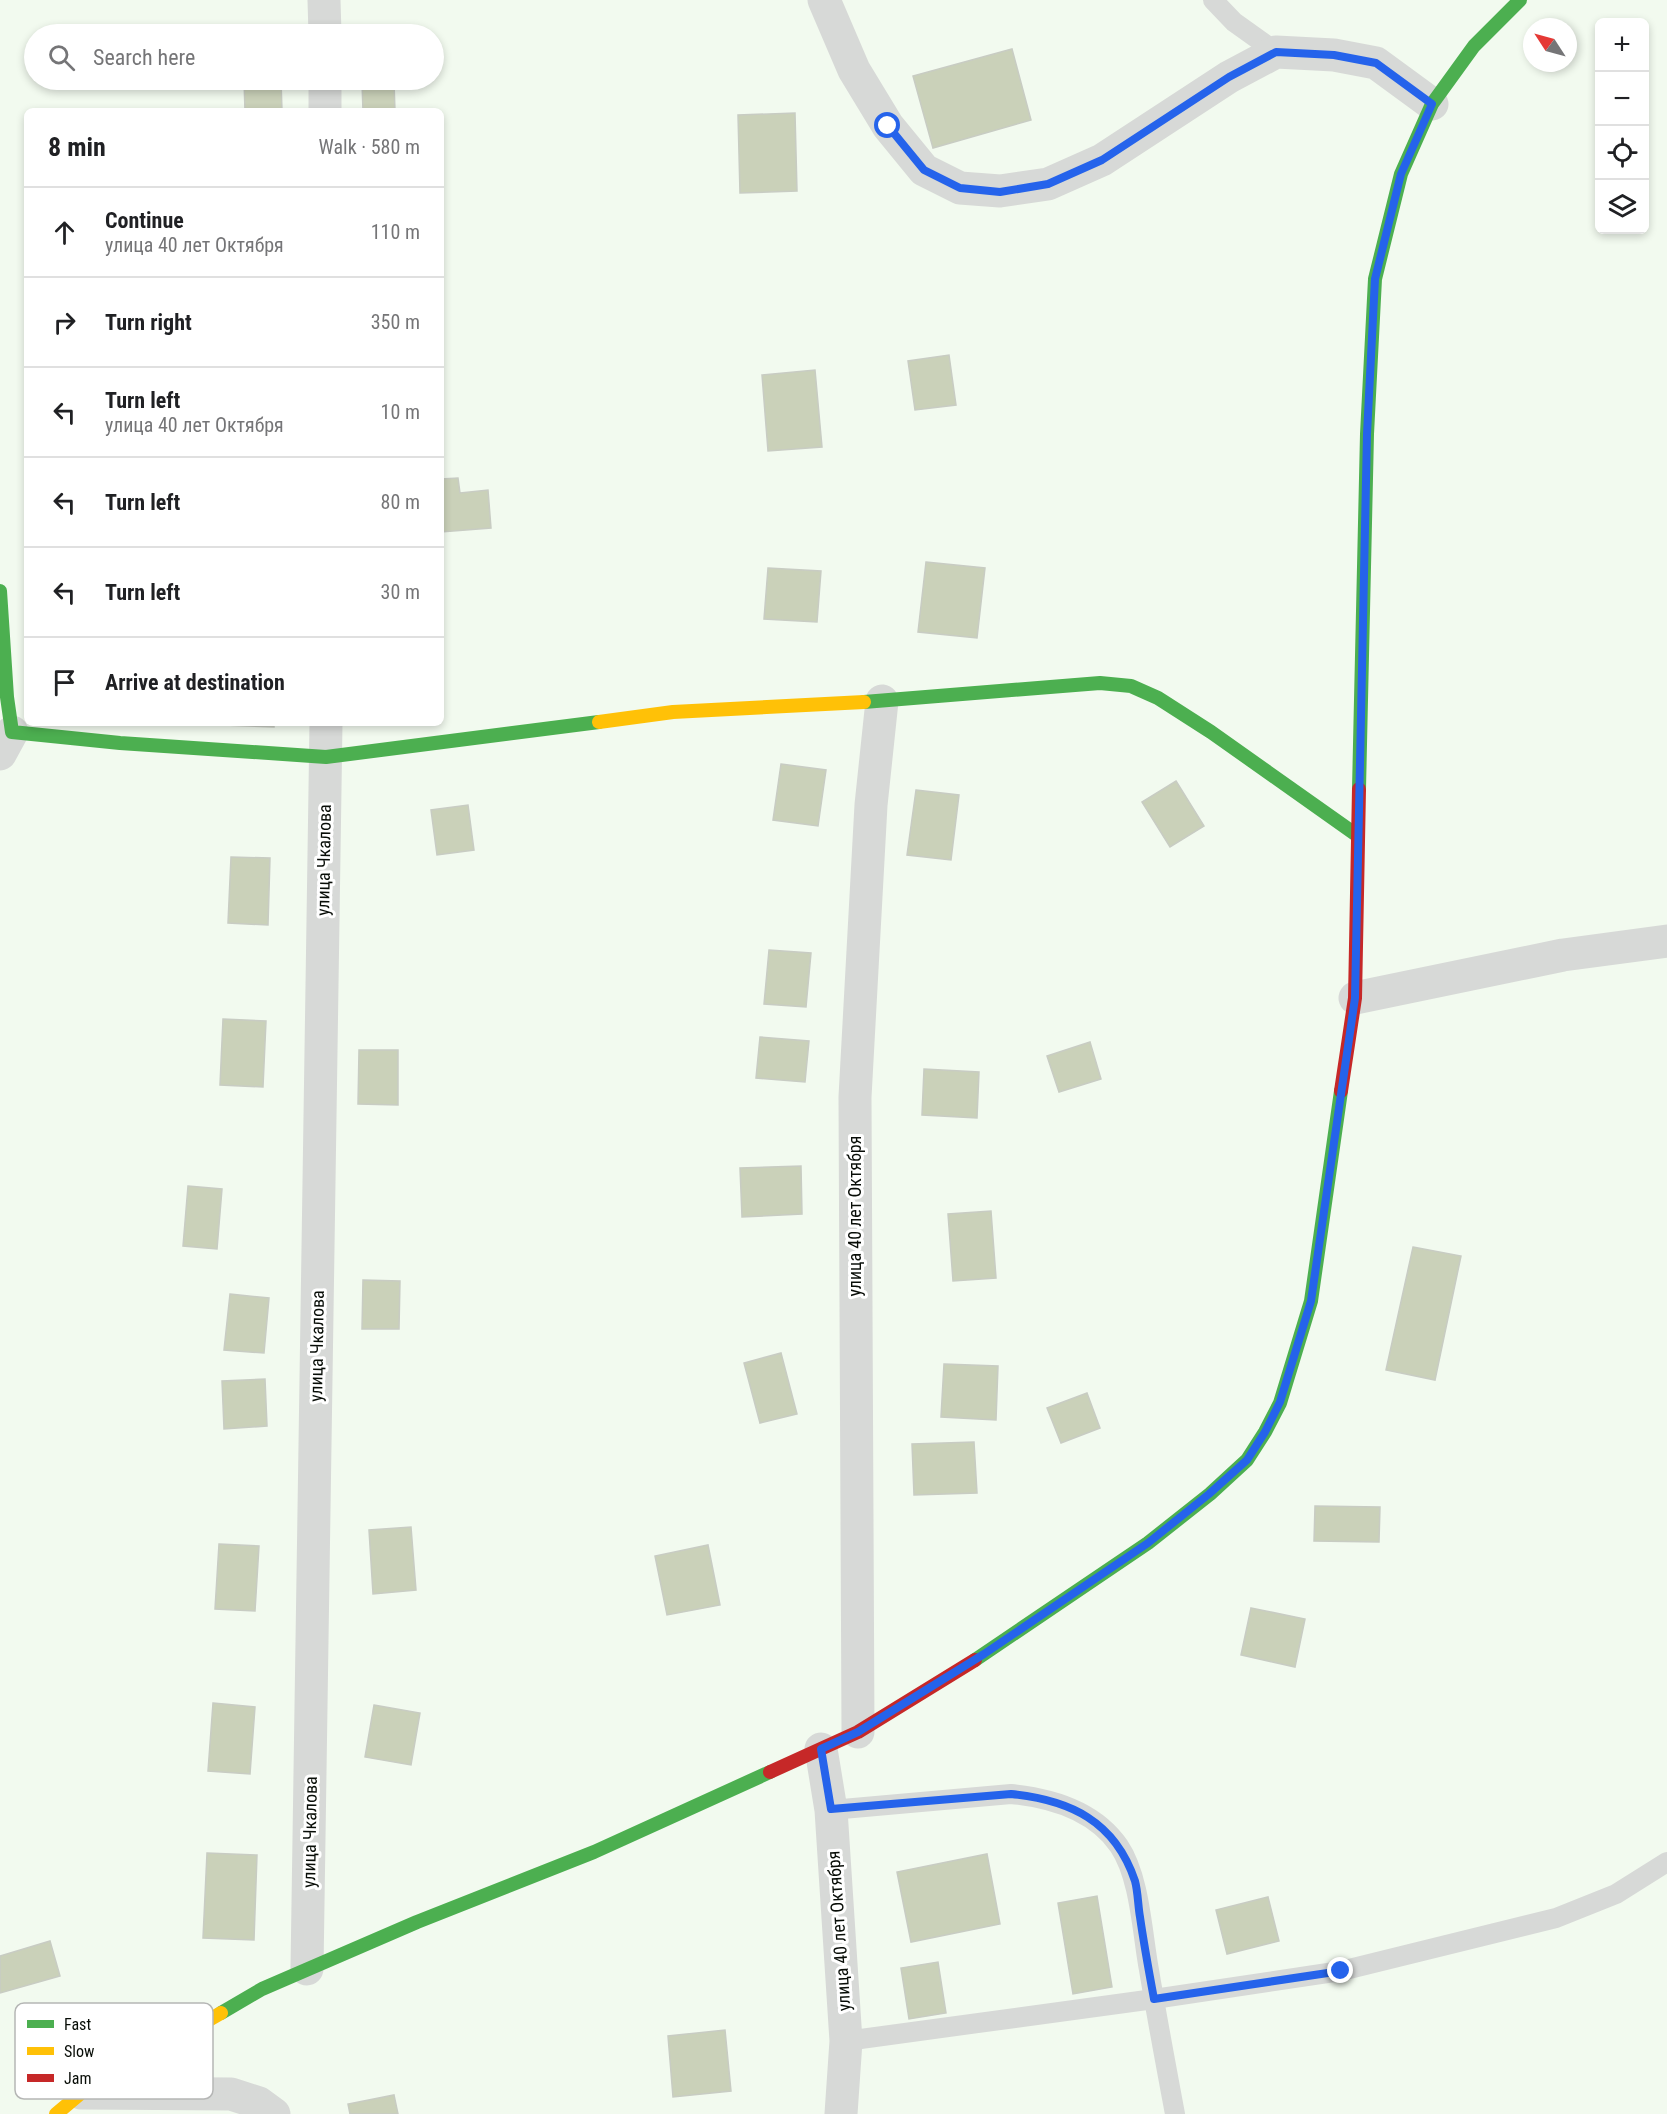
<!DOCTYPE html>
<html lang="en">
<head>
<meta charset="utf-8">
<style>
	:root { --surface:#fff; --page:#f2f2f2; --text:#202124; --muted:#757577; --line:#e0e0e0 }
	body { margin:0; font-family:"Roboto Condensed",sans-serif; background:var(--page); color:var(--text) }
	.controls { position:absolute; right:18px; top:18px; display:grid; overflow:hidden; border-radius:9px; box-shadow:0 3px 9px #0003 }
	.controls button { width:54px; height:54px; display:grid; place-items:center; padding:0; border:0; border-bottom:2px solid var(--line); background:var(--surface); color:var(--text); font:30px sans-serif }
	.compass { position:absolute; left:1523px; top:18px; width:54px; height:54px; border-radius:50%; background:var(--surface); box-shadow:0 3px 9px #0003; rotate:306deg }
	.stop { position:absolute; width:18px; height:18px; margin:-14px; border:4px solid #2563eb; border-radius:50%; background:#fff }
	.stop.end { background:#2563eb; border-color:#fff; box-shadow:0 2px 6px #0008 }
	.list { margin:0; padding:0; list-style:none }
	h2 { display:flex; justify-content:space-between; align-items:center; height:78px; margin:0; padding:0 24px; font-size:26px }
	h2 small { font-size:20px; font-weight:400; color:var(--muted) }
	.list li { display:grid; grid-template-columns:39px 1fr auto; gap:18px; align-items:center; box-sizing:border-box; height:90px; padding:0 24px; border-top:2px solid var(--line) }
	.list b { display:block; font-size:22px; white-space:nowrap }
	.list p { margin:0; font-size:20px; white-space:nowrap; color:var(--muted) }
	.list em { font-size:20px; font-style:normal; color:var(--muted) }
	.icon { flex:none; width:33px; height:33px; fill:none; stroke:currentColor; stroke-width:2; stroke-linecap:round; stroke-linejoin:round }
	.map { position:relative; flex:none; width:1667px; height:2114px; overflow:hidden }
	.search { position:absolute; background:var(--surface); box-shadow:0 3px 9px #0003; left:24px; top:24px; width:420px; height:66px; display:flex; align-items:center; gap:15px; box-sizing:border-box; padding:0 21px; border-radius:33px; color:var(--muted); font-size:22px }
	.panel { position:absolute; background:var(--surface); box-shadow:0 3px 9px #0003; left:24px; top:108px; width:420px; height:618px; border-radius:9px }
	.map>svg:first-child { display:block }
	.building { fill:#cad1b9; stroke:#c8ccc3; stroke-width:1.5 }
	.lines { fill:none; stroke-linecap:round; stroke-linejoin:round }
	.lane { stroke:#d7d9d7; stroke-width:20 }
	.street { stroke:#d7d9d7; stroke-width:33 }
	.fast { stroke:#4caf50; stroke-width:14 }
	.slow { stroke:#ffc107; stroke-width:14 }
	.jam { stroke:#c62828; stroke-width:14 }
	.route { stroke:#2563eb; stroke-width:8 }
	.labels { text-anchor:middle; stroke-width:6; stroke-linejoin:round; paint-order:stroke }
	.street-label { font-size:18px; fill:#080d07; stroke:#fff }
	.key { fill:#fff; stroke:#b5b6b5; stroke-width:1.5 }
	.key-label { font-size:16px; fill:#080d07 }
</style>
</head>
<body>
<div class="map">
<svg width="1667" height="2114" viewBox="0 0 1667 2114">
	<rect width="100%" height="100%" fill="#f2faef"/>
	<!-- building -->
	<g class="building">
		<polygon points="1012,49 1031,120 933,148 913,76"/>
		<polygon points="244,80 281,80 282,111 245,111"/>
		<polygon points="394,82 395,111 363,111 362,83"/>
		<polygon points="795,113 797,191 740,193 738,115"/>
		<polygon points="949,355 956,405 915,410 908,361"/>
		<polygon points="815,370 822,447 768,451 762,375"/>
		<polygon points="458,478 460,493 488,490 491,528 441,532 441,479"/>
		<polygon points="926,562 985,568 977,638 918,632"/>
		<polygon points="768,568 821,571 817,622 764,619"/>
		<polygon points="224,723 274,723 274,727 224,725"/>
		<polygon points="781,764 826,770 818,826 773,820"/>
		<polygon points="1176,781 1204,826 1170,847 1142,802"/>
		<polygon points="916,790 959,795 951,860 907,855"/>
		<polygon points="468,805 474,850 437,855 431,810"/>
		<polygon points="231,857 270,858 268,925 228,923"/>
		<polygon points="769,950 811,953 806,1007 764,1004"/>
		<polygon points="223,1019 266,1021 263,1087 220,1085"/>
		<polygon points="760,1037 809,1041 805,1082 756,1078"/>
		<polygon points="1090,1042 1101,1079 1059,1092 1047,1056"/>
		<polygon points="359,1050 398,1050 398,1105 358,1104"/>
		<polygon points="924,1069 979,1072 977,1118 922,1115"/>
		<polygon points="801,1166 802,1214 742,1217 740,1168"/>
		<polygon points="188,1186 222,1189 217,1249 183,1246"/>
		<polygon points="991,1211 996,1278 953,1281 948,1214"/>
		<polygon points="1413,1247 1461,1256 1435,1380 1386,1370"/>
		<polygon points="363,1280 400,1281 399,1329 362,1329"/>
		<polygon points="230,1294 269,1298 264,1353 224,1350"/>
		<polygon points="781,1353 797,1414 760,1423 744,1363"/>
		<polygon points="944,1364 998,1366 996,1420 941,1417"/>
		<polygon points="265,1379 267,1426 224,1429 222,1381"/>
		<polygon points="1087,1393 1100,1428 1061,1443 1047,1408"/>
		<polygon points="974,1442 977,1493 914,1495 912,1444"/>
		<polygon points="1315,1506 1380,1507 1379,1542 1314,1541"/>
		<polygon points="411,1527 416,1590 373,1594 369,1530"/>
		<polygon points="219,1544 259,1546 255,1611 215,1609"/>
		<polygon points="708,1545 720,1605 667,1615 655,1556"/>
		<polygon points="1251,1608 1305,1619 1295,1667 1241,1655"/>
		<polygon points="213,1703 255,1707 250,1774 208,1771"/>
		<polygon points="374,1705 420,1713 411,1765 365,1757"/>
		<polygon points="207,1853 257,1855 254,1940 203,1938"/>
		<polygon points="987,1854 1000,1924 911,1942 897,1872"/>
		<polygon points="1097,1896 1112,1987 1073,1994 1058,1903"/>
		<polygon points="1268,1897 1279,1941 1227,1954 1216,1910"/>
		<polygon points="50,1941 60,1976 0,1993 0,1956"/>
		<polygon points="938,1962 946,2013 909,2019 901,1968"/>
		<polygon points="725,2030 731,2091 673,2097 668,2036"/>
		<polygon points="394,2095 398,2114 350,2114 348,2104"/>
	</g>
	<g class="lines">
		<!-- lane -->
		<g class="lane">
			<polyline points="1213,0 1234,22 1276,52"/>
			<path d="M 831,1810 L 1011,1794 C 1052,1798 1094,1810 1119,1846 C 1140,1877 1142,1932 1149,1970 C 1157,2018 1166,2066 1175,2114"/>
			<polyline points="846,2041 1154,1999 1341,1971 1556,1918 1616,1894 1667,1862"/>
		</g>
		<!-- street -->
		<g class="street">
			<polyline points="324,0 325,34"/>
			<polyline points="824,0 854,70 888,126 924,170 960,188 1000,191 1048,184 1102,160 1229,77 1276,52 1334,55 1376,63 1432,104"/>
			<polyline points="325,80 325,111"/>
			<polyline points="0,754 12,732"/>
			<polyline points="1355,998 1563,955 1667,941"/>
			<polyline points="858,1732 855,1097 871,805 882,701"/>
			<polyline points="821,1749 831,1810 846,2041 841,2114"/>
			<polyline points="307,1969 326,723"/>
			<polyline points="81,2093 231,2094 259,2103 274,2114"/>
		</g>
		<!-- fast -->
		<g class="fast">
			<polyline points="0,591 7,697 12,732 120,743 326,757 599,722"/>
			<polyline points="864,702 1100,683 1131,686 1158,698 1211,732 1358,836"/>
			<polyline points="1359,789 1367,434 1375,279 1401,174 1432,104 1474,46 1520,0"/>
			<polyline points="975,1660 1148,1543 1210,1494 1247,1460 1265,1432 1280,1403 1311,1301 1341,1091"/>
			<polyline points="221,2013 262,1989 417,1922 594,1852 770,1772"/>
		</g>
		<!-- slow -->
		<g class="slow">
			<polyline points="599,722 673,712 864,702"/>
			<polyline points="56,2114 81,2093 221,2013"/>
		</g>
		<!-- jam -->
		<g class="jam">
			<polyline points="1341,1091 1355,998 1359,789"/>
			<polyline points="770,1772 858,1732 975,1660"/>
		</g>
	</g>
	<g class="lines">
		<!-- route -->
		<path class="route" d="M 888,126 L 924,170 L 960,188 L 1000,192 L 1048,184 L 1102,160 L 1229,77 L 1276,52 L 1334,55 L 1376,63 L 1432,104 L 1401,174 L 1375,279 L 1367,434 L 1355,998 L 1311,1301 L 1280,1402 L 1265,1432 L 1247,1460 L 1209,1494 L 1148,1543 L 984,1654 L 858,1732 L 821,1749 L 831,1809 L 1011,1794 C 1070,1800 1115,1821 1135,1881 C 1138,1892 1138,1906 1140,1917 C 1144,1945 1149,1972 1154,1999 L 1341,1971"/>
	</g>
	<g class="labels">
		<!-- street labels -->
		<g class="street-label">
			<text transform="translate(324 860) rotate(-89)" y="6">улица Чкалова</text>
			<text transform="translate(855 1216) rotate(-90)" y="6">улица 40 лет Октября</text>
			<text transform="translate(317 1346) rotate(-89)" y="6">улица Чкалова</text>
			<text transform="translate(310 1832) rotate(-89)" y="6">улица Чкалова</text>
			<text transform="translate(839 1931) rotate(-94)" y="6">улица 40 лет Октября</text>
		</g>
	</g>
	<!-- legend -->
	<rect x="15" y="2003" width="198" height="96" rx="9" class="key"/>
	<rect x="27" y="2020" width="27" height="8" fill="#4caf50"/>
	<rect x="27" y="2047" width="27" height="8" fill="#ffc107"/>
	<rect x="27" y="2074" width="27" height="8" fill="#c62828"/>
	<g class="key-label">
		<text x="64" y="2030">Fast</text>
		<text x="64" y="2057">Slow</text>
		<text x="64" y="2084">Jam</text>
	</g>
</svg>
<div class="controls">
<button>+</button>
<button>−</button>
<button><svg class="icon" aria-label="locate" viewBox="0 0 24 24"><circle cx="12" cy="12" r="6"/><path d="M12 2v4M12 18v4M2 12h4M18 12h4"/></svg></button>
<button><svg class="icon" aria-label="layers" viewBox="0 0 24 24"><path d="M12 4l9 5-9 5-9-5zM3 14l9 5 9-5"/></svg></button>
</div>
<svg class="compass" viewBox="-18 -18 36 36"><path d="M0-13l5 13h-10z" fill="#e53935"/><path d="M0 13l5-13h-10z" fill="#757577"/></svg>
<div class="stop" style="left:888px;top:126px"></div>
<div class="stop end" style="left:1341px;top:1971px"></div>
<div class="search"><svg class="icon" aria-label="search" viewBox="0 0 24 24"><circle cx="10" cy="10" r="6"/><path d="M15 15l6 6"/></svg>Search here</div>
<section class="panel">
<h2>8 min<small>Walk · 580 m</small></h2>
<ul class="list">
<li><svg class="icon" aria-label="ahead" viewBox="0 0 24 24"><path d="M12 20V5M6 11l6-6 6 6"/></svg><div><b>Continue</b><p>улица 40 лет Октября</p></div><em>110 m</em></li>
<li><svg class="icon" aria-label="right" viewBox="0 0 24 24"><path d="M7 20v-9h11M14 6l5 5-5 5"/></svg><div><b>Turn right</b></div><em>350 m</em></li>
<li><svg class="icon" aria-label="left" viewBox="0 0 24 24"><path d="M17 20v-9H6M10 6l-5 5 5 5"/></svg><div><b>Turn left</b><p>улица 40 лет Октября</p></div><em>10 m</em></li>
<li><svg class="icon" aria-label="left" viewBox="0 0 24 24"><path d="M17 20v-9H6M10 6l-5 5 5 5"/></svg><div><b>Turn left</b></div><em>80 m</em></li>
<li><svg class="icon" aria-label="left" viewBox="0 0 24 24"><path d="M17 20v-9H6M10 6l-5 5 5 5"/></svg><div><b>Turn left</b></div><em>30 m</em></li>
<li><svg class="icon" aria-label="arrive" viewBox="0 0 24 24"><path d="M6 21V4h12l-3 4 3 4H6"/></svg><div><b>Arrive at destination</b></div></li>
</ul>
</section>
</div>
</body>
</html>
